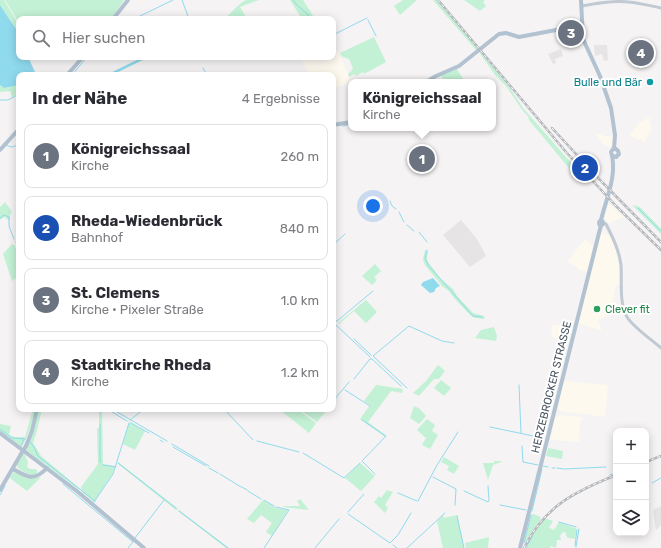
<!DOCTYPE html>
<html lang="de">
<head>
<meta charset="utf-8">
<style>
	:root { --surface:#fff; --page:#f2f2f3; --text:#2b2b33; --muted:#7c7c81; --line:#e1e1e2; --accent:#1a73e8 }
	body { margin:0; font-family:Rubik,sans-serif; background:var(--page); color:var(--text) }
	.controls { position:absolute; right:12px; bottom:12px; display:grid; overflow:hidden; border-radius:8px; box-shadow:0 2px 10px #0003 }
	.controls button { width:36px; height:36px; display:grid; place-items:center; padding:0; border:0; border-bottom:1px solid var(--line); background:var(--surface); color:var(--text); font:20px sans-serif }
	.you { position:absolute; left:373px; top:206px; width:14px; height:14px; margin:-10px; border:3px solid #fff; border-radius:50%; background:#1a73e8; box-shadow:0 0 0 6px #1a73e833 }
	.badge { display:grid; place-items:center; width:26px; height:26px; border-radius:50%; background:var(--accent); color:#fff; font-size:13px; font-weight:700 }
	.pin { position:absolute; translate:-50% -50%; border:2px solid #fff; box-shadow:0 1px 4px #0006 }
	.popup { position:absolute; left:348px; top:79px; width:148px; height:52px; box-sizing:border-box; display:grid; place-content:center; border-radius:8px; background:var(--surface); filter:drop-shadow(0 1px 3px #0005); font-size:13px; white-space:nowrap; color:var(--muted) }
	.popup b { font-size:15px; color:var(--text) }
	.popup::after { content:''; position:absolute; left:50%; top:100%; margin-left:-8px; border:8px solid transparent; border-top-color:var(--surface) }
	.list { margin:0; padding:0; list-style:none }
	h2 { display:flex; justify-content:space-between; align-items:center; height:52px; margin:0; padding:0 16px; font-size:17px }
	h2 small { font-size:13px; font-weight:400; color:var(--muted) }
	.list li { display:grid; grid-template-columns:26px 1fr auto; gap:12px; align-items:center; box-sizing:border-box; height:64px; margin:0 8px 8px; padding:0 8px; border:1px solid var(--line); border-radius:8px }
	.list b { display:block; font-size:15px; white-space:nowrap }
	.list p { margin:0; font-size:13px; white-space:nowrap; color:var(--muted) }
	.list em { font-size:13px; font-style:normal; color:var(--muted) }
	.icon { flex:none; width:22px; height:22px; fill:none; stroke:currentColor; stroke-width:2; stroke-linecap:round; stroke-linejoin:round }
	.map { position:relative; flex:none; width:661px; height:548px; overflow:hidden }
	.search { position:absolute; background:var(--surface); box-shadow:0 2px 10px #0003; left:16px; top:16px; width:320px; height:44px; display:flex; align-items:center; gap:10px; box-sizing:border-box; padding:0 14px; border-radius:8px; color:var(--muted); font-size:15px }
	.panel { position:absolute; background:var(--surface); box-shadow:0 2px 10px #0003; left:16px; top:72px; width:320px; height:340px; border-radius:8px }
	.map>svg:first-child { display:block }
	.commercial { fill:#fdf9ef }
	.education { fill:#e6e4e5 }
	.green { fill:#c3f1d5 }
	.water { fill:#90daee }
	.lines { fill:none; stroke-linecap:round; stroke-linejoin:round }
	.stream { stroke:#90daee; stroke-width:1 }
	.minor { stroke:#c1cad2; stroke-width:3 }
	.major { stroke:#b3c2d1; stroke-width:4 }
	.rail-casing { stroke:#b5b8bd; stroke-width:2.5 }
	.rail { stroke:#fff; stroke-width:1; stroke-dasharray:3; stroke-linecap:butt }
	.major-bridge { stroke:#b3c2d1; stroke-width:4 }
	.culture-dot { fill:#0f9aa8; stroke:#fff; stroke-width:1.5 }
	.leisure-dot { fill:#2e9e5b; stroke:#fff; stroke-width:1.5 }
	.labels { text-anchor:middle; stroke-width:4; stroke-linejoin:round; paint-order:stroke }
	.culture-label { font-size:11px; fill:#0d838f; stroke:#fff; text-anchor:end }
	.leisure-label { font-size:11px; fill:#27864d; stroke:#fff; text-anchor:start }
	.street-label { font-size:11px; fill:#4a5661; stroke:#fff }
</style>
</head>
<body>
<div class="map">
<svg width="661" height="548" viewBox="0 0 661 548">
	<rect width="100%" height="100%" fill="#f5f3f3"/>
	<!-- commercial -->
	<g class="commercial">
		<polygon points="333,45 341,57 351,81 333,90 333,75 310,75 300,57 333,57"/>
		<polygon points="652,116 649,124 652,126 645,142 629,136 640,122"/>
		<polygon points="603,133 603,136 613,136 613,144 610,146 605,146 598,137 596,135"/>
		<polygon points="608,203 624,217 607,224 605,218"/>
		<polygon points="601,232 611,237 617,254 621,285 616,285 613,300 618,304 622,303 622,309 598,320 602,331 580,324 578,323"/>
		<polygon points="585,239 593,246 587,271 578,270 578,268 567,262"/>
		<polygon points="552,325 560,325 571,327 572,330 569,342 551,337"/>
		<polygon points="564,381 608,385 605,417 559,411 558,407"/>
		<polygon points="560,415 582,417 581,420 580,420 579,442 550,440 555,418"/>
	</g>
	<!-- education -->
	<g class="education">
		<polygon points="594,45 607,45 608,60 604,61 602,54 595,56"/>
		<polygon points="561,49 563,56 555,59 556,63 553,64 548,54"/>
		<polygon points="461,220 477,239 486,256 470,267 443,235"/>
		<polygon points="661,506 661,525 656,530 653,510"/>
	</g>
	<!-- green -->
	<g class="green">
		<polygon points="0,0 4,0 19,25 19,41 15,27 0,5"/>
		<polygon points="5,0 124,0 111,19 19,19 19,23"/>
		<path d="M 246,0 L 259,0 L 240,7 L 246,17 L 240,19 L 223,19 C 232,14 236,5 246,0 Z"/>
		<polygon points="290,0 303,0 315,19 302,19"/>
		<polygon points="403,0 417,0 400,15 394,6"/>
		<polygon points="433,0 437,0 478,48 476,50"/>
		<polygon points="464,0 485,0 483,2 486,6 480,11"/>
		<polygon points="374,37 386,62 364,74 363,72 356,76 354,74 349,77 348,74 351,71 353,68 349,59 343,57 340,53"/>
		<polygon points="480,51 508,85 523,108 580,173 577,176 572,171 570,174 569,168 529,120 528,116 523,111 506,86 495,75 479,52"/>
		<polygon points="457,69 465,82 444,82 441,75"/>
		<polygon points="0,85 4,88 19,85 19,93 12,97 10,91 0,92"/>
		<polygon points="5,202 12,212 10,215 10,221 4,217 0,220 0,207"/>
		<polygon points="632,205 640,207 661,229 661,234"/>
		<polygon points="12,244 14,245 19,254 19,276 12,281 3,254"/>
		<polygon points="425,250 428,251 427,258 428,262 441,279 453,289 457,296 473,313 484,316 485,319 475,318 471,316 455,299 449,291 442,286 425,265 423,259"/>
		<polygon points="375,264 381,271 374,277 377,280 372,285 362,276"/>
		<polygon points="366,300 377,312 366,323 354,311 339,324 338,323"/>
		<polygon points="494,327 497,336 496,341 475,338 481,330"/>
		<polygon points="438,365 445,371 439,379 434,379 419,396 413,393 426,381"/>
		<polygon points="441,380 451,388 444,396 434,388"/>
		<polygon points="376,385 403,389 402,393 391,391 368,422 386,436 385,437 360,419 370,405 364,401"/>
		<polygon points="414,406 420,409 426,416 419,424 410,418"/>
		<polygon points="33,409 35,409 30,430 22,447 0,431 0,424 11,426 9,435 15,437 25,437"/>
		<polygon points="39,409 42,409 37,431 33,443 41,456 79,488 79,490 26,450 34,431"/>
		<polygon points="99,409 102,409 103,464 115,466 113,473 94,502 82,492 81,487 98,464 97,428 99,428"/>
		<polygon points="279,409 287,409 290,411 291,409 297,409 316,423 309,433"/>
		<polygon points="299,409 320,409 325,412 317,422"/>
		<polygon points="427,419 435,425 432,431 438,435 430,449 422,445 426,438 417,430"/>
		<polygon points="129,422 145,431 135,450 123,444"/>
		<polygon points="548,448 563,451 562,459 546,456"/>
		<path d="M 24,453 L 28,462 L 27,467 L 30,469 L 35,469 L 37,470 L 37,475 C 29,476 23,472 17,467 L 17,463 Z"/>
		<polygon points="444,457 459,466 454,474 447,470 449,466 441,462"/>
		<polygon points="494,461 503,461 493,465 488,480 483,463 494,463"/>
		<polygon points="118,462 177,508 176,510 118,464"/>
		<polygon points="360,463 375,476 361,491 345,478"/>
		<polygon points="14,472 33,478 41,477 27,491 11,479 10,477"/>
		<polygon points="387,490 393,492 385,505 388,508 385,513 374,502 379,496 381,498"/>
		<polygon points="300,499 309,510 283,507 284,506 300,506 297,501"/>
		<polygon points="263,500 276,508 288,510 272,536 266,532 272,523 261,515 254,523 247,519"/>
		<polygon points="179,510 225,545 229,548 226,548 178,511"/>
		<polygon points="533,514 541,517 540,519 541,520 533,530 525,543 524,543 531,515"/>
		<polygon points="443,515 444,518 457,515 464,548 443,548 437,521"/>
		<polygon points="545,518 553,521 549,528 554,530 559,522 575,528 577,529 575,539 569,538 566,536 566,533 563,532 560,536 561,540 557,540 556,548 551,546 550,548 526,548 535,532"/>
		<polygon points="489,537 488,548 466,548 465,543"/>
	</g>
	<!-- water -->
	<g class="water">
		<polygon points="0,5 16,29 19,41 19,57 28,57 35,72 33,75 19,75 19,85 4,88 0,85"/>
		<polygon points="143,57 149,57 112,75 106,75"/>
		<polygon points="433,278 440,286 436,288 434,292 430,293 421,285 423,282"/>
	</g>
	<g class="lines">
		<!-- stream -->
		<g class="stream">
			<polyline points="182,0 189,19"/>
			<path d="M 293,0 C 297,8 307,11 311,19"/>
			<polyline points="134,19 173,0"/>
			<polyline points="368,20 376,36"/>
			<polyline points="333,35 367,18"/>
			<polyline points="641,38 643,45"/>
			<polyline points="203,68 207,75"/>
			<polyline points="72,75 87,57"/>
			<polyline points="0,100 8,100 19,94"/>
			<polyline points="343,126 351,124"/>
			<polyline points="333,128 335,127"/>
			<polyline points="6,145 11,147 19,145"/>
			<polyline points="390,201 392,206 396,209"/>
			<polyline points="638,208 661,231"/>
			<polyline points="399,212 404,222"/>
			<polyline points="0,218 4,215 9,217 9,226 14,239"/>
			<polyline points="407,225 414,231"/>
			<polyline points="419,232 427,242"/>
			<polyline points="16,242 19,249"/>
			<polyline points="333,245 345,234"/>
			<polyline points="427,250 425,259 429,266 473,316 482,317"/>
			<polyline points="333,321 337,321 373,291"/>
			<polyline points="333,323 336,325 370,357"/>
			<polyline points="354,339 371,355"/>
			<polyline points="354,379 370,359 372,359 401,386"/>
			<polyline points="519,385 521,433"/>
			<polyline points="407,388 373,356 409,326 442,341 454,343"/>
			<polyline points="345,390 370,406"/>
			<polyline points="333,401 349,382"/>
			<polyline points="107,409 127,421"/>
			<polyline points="112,409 167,441"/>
			<polyline points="224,409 253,440"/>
			<polyline points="321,409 324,411 327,409"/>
			<polyline points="130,420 144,409"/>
			<polyline points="131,423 149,433"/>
			<polyline points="100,424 100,462"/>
			<polyline points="490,427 543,438"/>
			<polyline points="0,429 12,438 25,439"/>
			<polyline points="160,440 163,442"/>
			<polyline points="257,441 299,452"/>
			<polyline points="30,442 34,447 38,456 95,501"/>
			<polyline points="172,444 209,466"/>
			<polyline points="21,446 24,439"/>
			<polyline points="522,446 523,462 538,465"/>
			<polyline points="173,447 206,466"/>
			<polyline points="303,453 344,478 360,463"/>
			<polyline points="362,461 386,436 362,420"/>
			<polyline points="363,462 375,474"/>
			<polyline points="118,463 177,509"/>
			<polyline points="103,465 116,467"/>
			<polyline points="543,466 548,467"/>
			<polyline points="209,468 218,473"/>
			<polyline points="552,468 555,468"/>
			<polyline points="557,468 564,469 606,467"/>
			<polyline points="220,474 241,487"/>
			<polyline points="610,475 616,473"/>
			<polyline points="433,477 456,489 455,505"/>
			<polyline points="646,480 648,483"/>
			<polyline points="652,483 661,478"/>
			<polyline points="63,484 133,542"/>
			<polyline points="242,487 247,490"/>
			<polyline points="248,491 261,499"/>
			<polyline points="464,491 488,502 489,500 488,486"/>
			<polyline points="398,493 417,501"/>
			<polyline points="0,495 5,486"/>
			<polyline points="264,500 274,506"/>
			<polyline points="418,501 437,465 458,432"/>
			<polyline points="94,502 113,474 129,423"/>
			<polyline points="500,505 526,510"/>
			<polyline points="179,511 228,548"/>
			<polyline points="532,511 542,469"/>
			<polyline points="348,512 364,494"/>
			<polyline points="348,514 390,543 398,535 411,513"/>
			<polyline points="457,516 464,548"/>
			<polyline points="559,522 576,527"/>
			<polyline points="135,538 164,500"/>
			<polyline points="524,543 531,515"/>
			<polyline points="393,545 397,548"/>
			<polyline points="575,546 577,530"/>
			<polyline points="576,547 579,529"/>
			<polyline points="128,548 133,542"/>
			<polyline points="264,548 289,510 276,507"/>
			<polyline points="315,548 339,519"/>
			<polyline points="407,548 445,513"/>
			<polyline points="526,548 533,535"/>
		</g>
		<!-- minor -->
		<g class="minor">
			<path d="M 582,6 C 597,3 613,0 629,2 C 640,3 651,6 661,8"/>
			<path d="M 603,223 L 606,224 C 613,238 619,250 621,265 C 622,280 619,304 627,317 C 634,328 651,339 661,348"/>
		</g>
		<!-- major -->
		<g class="major">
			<polyline points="581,0 583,39 600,76 611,108 615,135 614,149"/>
			<polyline points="113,19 128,0"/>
			<polyline points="67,75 83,57"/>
			<polyline points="426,82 436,76 459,66 499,34 506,33 519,37 556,30 570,26 582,26"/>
			<polyline points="333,125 351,122"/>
			<polyline points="0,150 19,129"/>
			<path d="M 601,220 C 606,199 618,174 611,152 L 613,149 L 616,149 L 618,151 L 619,154 L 616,157 L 613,156"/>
			<circle cx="601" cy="223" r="2"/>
			<polyline points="0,433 78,492 144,548"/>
			<polyline points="26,446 32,431 37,409"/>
			<path d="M 13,469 C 27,477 34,482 47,468"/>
			<polyline points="0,490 21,454"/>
			<polyline points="520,548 601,225"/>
		</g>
		<!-- rail casing -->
		<g class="rail-casing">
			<g id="rail">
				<polyline points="438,0 566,152 616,206 661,250"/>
				<polyline points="552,128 602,182 661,242"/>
				<polyline points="646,462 661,456"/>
				<path d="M 524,548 C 545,506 574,492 616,475"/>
			</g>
		</g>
		<!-- rail -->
		<use href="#rail" class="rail"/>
		<!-- major-bridge -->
		<polyline class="major-bridge" points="21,454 26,446"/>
	</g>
	<!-- markers -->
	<circle class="culture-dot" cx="650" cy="82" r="4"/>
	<circle class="leisure-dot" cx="597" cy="309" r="4"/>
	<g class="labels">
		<!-- culture labels -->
		<g class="culture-label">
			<text x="642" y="86">Bulle und Bär</text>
		</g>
		<!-- leisure labels -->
		<g class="leisure-label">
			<text x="605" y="313">Clever fit</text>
		</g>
		<!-- street labels -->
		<g class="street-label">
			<text transform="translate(551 387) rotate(-76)" y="4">HERZEBROCKER STRASSE</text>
		</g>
	</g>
</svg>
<div class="controls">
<button>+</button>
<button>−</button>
<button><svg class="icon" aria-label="layers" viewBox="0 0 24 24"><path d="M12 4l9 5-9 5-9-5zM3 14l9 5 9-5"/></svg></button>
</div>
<div class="you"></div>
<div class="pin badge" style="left:422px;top:159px;background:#6b7280">1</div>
<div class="popup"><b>Königreichssaal</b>Kirche</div>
<div class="pin badge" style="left:585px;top:168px;background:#1a4fb4">2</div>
<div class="pin badge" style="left:571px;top:33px;background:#6b7280">3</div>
<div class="pin badge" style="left:641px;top:53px;background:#6b7280">4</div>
<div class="search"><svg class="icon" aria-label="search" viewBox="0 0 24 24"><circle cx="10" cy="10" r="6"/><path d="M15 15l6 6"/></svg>Hier suchen</div>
<section class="panel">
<h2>In der Nähe<small>4 Ergebnisse</small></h2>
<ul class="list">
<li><span class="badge" style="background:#6b7280">1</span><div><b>Königreichssaal</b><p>Kirche</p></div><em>260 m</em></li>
<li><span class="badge" style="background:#1a4fb4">2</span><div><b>Rheda-Wiedenbrück</b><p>Bahnhof</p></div><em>840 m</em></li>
<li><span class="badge" style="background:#6b7280">3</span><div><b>St. Clemens</b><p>Kirche · Pixeler Straße</p></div><em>1.0 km</em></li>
<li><span class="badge" style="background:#6b7280">4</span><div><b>Stadtkirche Rheda</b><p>Kirche</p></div><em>1.2 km</em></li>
</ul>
</section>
</div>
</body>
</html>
